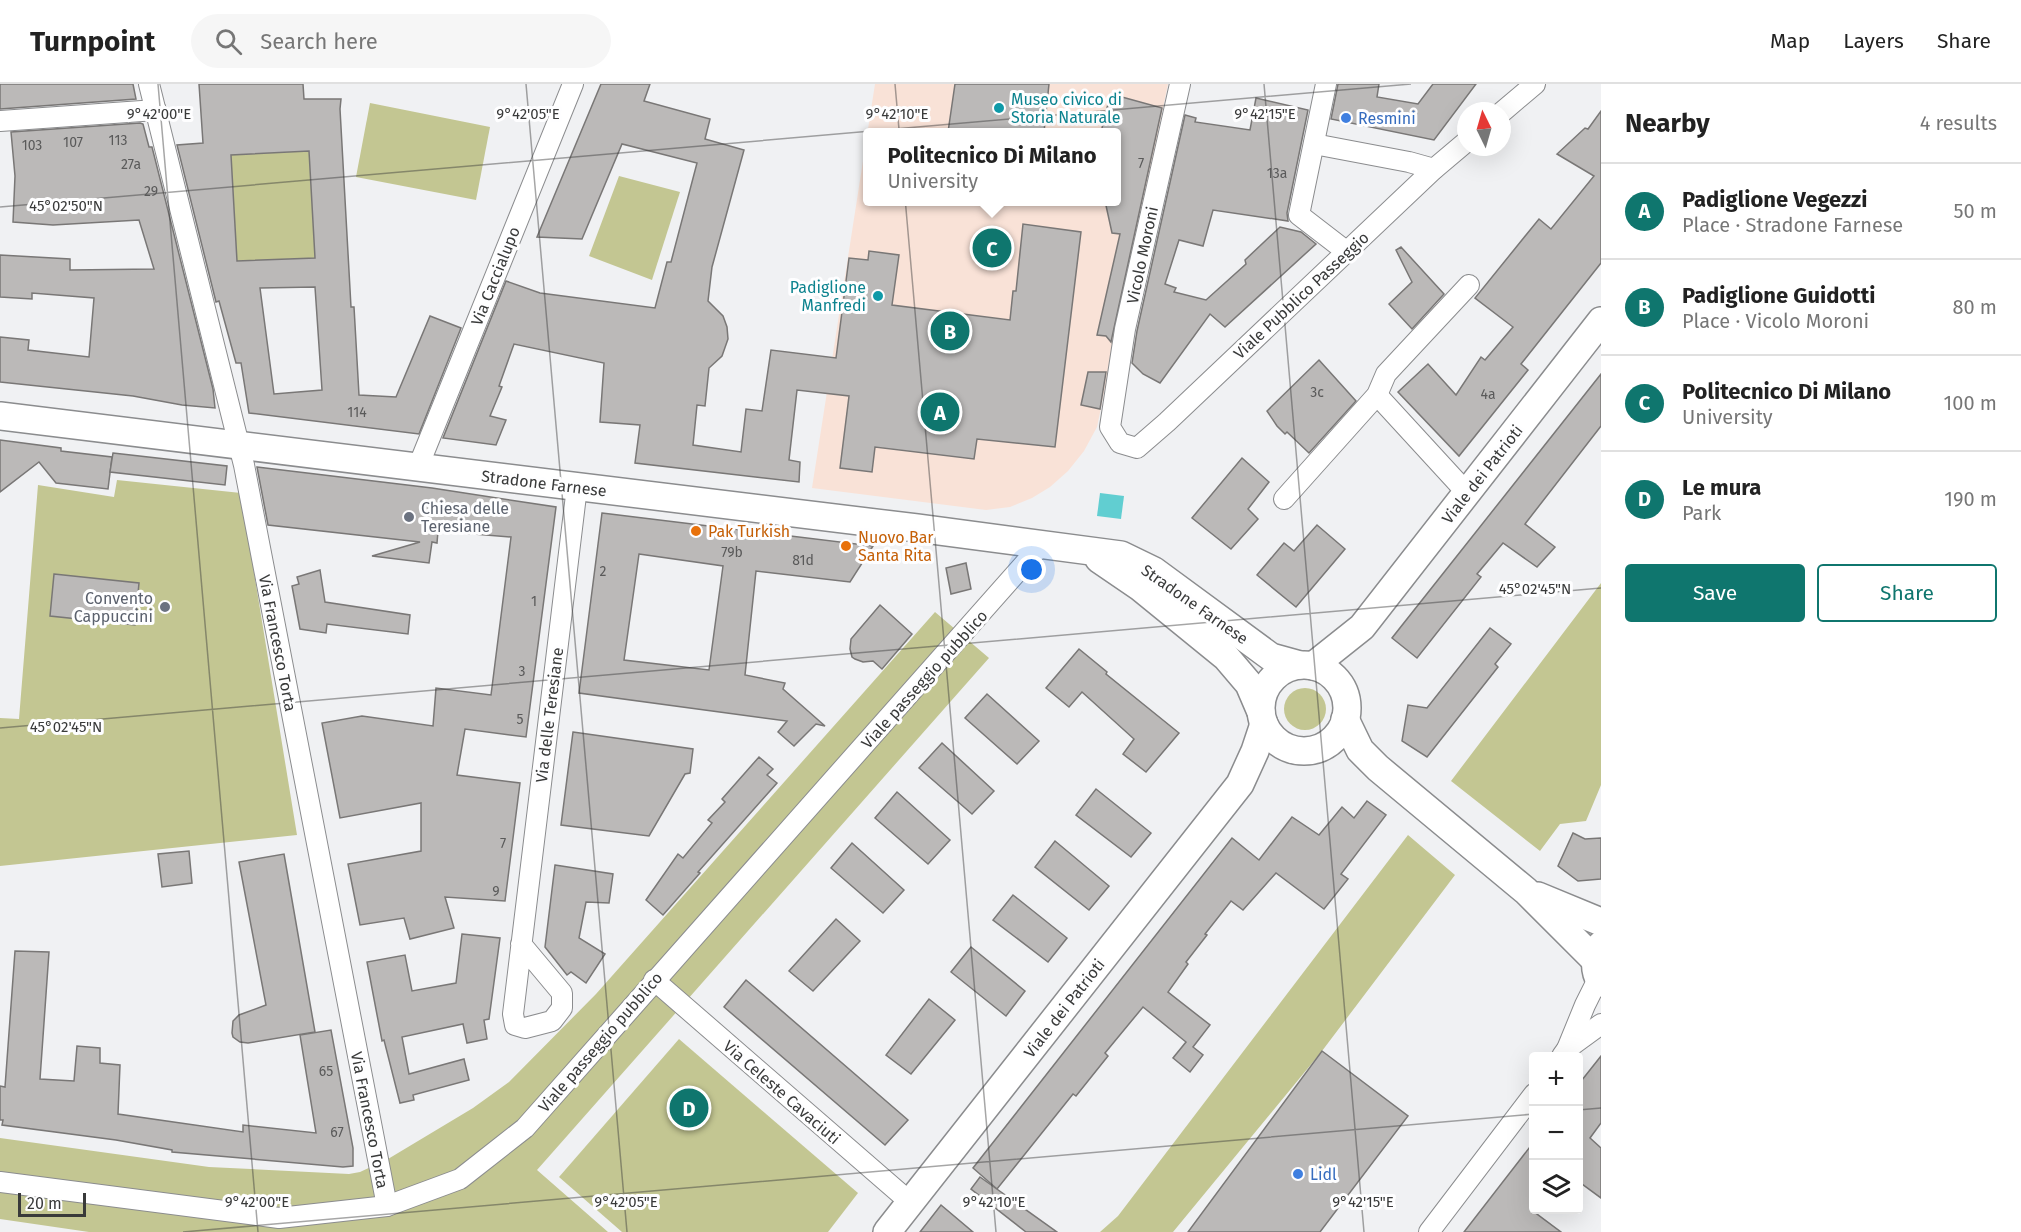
<!DOCTYPE html>
<html lang="en">
<head>
<meta charset="utf-8">
<style>
	:root { --surface:#fff; --page:#f6f6f6; --text:#222; --muted:#767676; --line:#e0e0e0; --accent:#0f766e }
	body { margin:0; font-family:"Fira Sans",sans-serif; background:var(--page); color:var(--text) }
	.controls { position:absolute; right:18px; bottom:18px; display:grid; overflow:hidden; border-radius:6px; box-shadow:0 6px 24px #0002 }
	.controls button { width:54px; height:54px; display:grid; place-items:center; padding:0; border:0; border-bottom:2px solid var(--line); background:var(--surface); color:var(--text); font:30px sans-serif }
	.compass { position:absolute; left:1457px; top:18px; width:54px; height:54px; border-radius:50%; background:var(--surface); box-shadow:0 6px 24px #0002; rotate:355deg }
	.scale { position:absolute; left:18px; bottom:15px; width:68px; box-sizing:border-box; padding-left:6px; border:3px solid #393a3a; border-top:0; font-size:16px; line-height:21px; white-space:nowrap; color:#393a3a; -webkit-text-stroke:4px #fefeff; paint-order:stroke }
	.you { position:absolute; left:1032px; top:486px; width:21px; height:21px; margin:-15px; border:4px solid #fff; border-radius:50%; background:#1a73e8; box-shadow:0 0 0 9px #1a73e833 }
	.badge { display:grid; place-items:center; width:39px; height:39px; border-radius:50%; background:var(--accent); color:#fff; font-size:20px; font-weight:700 }
	.pin { position:absolute; translate:-50% -50%; border:3px solid #fff; box-shadow:0 2px 6px #0006 }
	.popup { position:absolute; left:863px; top:44px; width:258px; height:78px; box-sizing:border-box; display:grid; place-content:center; border-radius:6px; background:var(--surface); filter:drop-shadow(0 2px 4px #0005); font-size:20px; white-space:nowrap; color:var(--muted) }
	.popup b { font-size:22px; color:var(--text) }
	.popup::after { content:''; position:absolute; left:50%; top:100%; margin-left:-12px; border:12px solid transparent; border-top-color:var(--surface) }
	.list { margin:0; padding:0; list-style:none }
	h2 { display:flex; justify-content:space-between; align-items:center; height:78px; margin:0; padding:0 24px; font-size:26px }
	h2 small { font-size:20px; font-weight:400; color:var(--muted) }
	.list li { display:grid; grid-template-columns:39px 1fr auto; gap:18px; align-items:center; box-sizing:border-box; height:96px; padding:0 24px; border-top:2px solid var(--line) }
	.list b { display:block; font-size:22px; white-space:nowrap }
	.list p { margin:0; font-size:20px; white-space:nowrap; color:var(--muted) }
	.list em { font-size:20px; font-style:normal; color:var(--muted) }
	.actions { display:flex; gap:12px; padding:18px 24px }
	.actions a { flex:1; padding:14px 0; border:2px solid var(--accent); border-radius:6px; text-align:center; font-size:21px; color:var(--accent) }
	.actions .main { background:var(--accent); color:#fff }
	.icon { flex:none; width:33px; height:33px; fill:none; stroke:currentColor; stroke-width:2; stroke-linecap:round; stroke-linejoin:round }
	.map { position:relative; flex:none; width:1601px; height:1148px; overflow:hidden }
	header { display:flex; align-items:center; gap:36px; box-sizing:border-box; height:84px; padding:0 30px; background:var(--surface); border-bottom:2px solid var(--line) }
	header strong { font-size:28px }
	nav { display:flex; gap:33px; margin-inline-start:auto; font-size:21px }
	.search { width:420px; height:54px; background:var(--page); display:flex; align-items:center; gap:15px; box-sizing:border-box; padding:0 21px; border-radius:33px; color:var(--muted); font-size:22px }
	main { display:flex }
	aside { flex:1; background:var(--surface) }
	.map>svg:first-child { display:block }
	.education { fill:#f9e2d7; fill-rule:evenodd }
	.green { fill:#c3c692 }
	.water { fill:#61ced1 }
	.building { fill:#bbb9b8; stroke:#797776; stroke-width:1.5; fill-rule:evenodd }
	.lines { fill:none; stroke-linecap:round; stroke-linejoin:round }
	.street-casing { stroke:#8b8c8e; stroke-width:22 }
	.secondary-casing { stroke:#8b8c8e; stroke-width:30 }
	.street { stroke:#fff; stroke-width:20 }
	.secondary { stroke:#fff; stroke-width:27 }
	.ticks { fill:none; stroke:#393a3a; stroke-width:1.5; stroke-opacity:0.45 }
	.culture-dot { fill:#0f9aa8; stroke:#fefeff; stroke-width:2 }
	.shop-dot { fill:#3f7fe0; stroke:#fefeff; stroke-width:2 }
	.worship-dot { fill:#6b7280; stroke:#fefeff; stroke-width:2 }
	.food-dot { fill:#e8710a; stroke:#fefeff; stroke-width:2 }
	.labels { text-anchor:middle; stroke-width:6; stroke-linejoin:round; paint-order:stroke }
	.number-label { font-size:14px; fill:#5a5a5a }
	.culture-label { font-size:16px; fill:#0d838f; stroke:#fefeff; text-anchor:start }
	.shop-label { font-size:16px; fill:#366cbe; stroke:#fefeff; text-anchor:start }
	.street-label { font-size:16px; fill:#393a3a; stroke:#fefeff }
	.worship-label { font-size:16px; fill:#5b616d; stroke:#fefeff; text-anchor:start }
	.food-label { font-size:16px; fill:#c56008; stroke:#fefeff; text-anchor:start }
	.ticks-label { font-size:15px; text-anchor:middle; fill:#393a3a; stroke:#fefeff; stroke-width:6; stroke-linejoin:round; paint-order:stroke }
</style>
</head>
<body>
<header>
<strong>Turnpoint</strong>
<div class="search"><svg class="icon" aria-label="search" viewBox="0 0 24 24"><circle cx="10" cy="10" r="6"/><path d="M15 15l6 6"/></svg>Search here</div>
<nav><a>Map</a><a>Layers</a><a>Share</a></nav>
</header>
<main>
<div class="map">
<svg width="1601" height="1148" viewBox="0 0 1601 1148">
	<rect width="100%" height="100%" fill="#f0f1f3"/>
	<!-- education -->
	<path class="education" d="M 875,0 L 1168,0 L 1097,343 L 1084,367 L 1068,387 L 1050,403 L 1032,414 L 1010,423 L 986,426 L 812,404 ZM 868,48 L 1116,48 L 1116,118 L 868,118 Z"/>
	<!-- green -->
	<g class="green">
		<polygon points="370,19 490,43 476,116 356,93"/>
		<polygon points="309,67 315,174 237,177 231,71"/>
		<polygon points="619,92 680,108 652,196 589,172"/>
		<polygon points="117,396 241,409 297,751 0,782 0,634 19,635 38,401 114,413"/>
		<polygon points="1601,499 1601,701 1586,737 1560,740 1540,767 1451,697"/>
		<polygon points="935,528 989,574 537,1086 608,1148 89,1148 0,1135 0,1054 209,1083 349,1090 360,1088 388,1075 473,1024 509,998 596,910"/>
		<circle cx="1305" cy="625" r="21"/>
		<polygon points="1408,751 1455,791 1322,967 1173,1148 1100,1148 1118,1132"/>
		<polygon points="679,955 858,1109 828,1148 622,1148 559,1093"/>
	</g>
	<!-- water -->
	<polygon class="water" points="1100,409 1124,412 1121,435 1097,432"/>
	<!-- building -->
	<g class="building">
		<polygon points="0,0 133,0 136,15 0,25"/>
		<path d="M 199,0 L 303,0 L 304,15 L 341,15 L 340,25 L 351,223 L 354,223 L 359,311 L 396,313 L 430,232 L 461,244 L 419,350 L 249,329 L 241,279 L 236,279 L 219,217 L 216,218 L 177,61 L 203,59 ZM 309,67 L 315,174 L 237,177 L 231,71 ZM 315,203 L 322,306 L 274,310 L 260,204 Z"/>
		<polygon points="601,0 650,0 644,17 710,35 705,55 744,66 712,183 708,217 723,232 727,243 728,255 722,272 709,284 705,322 697,321 693,361 741,368 746,325 762,327 771,266 836,274 849,174 868,176 869,167 899,171 892,221 1010,236 1013,207 1016,207 1023,140 1081,148 1055,363 977,355 974,375 875,363 872,388 840,384 849,312 797,306 789,376 800,378 799,398 635,379 640,341 600,338 604,279 514,260 499,302 502,303 490,332 506,336 496,361 443,354 506,197 540,209 655,224 667,178 671,178 697,79 622,60 582,155 537,153"/>
		<polygon points="955,0 1049,0 1044,48 948,48"/>
		<polygon points="1338,0 1379,0 1377,13 1418,20 1433,0 1476,0 1434,56 1331,35"/>
		<polygon points="1110,12 1122,13 1162,24 1111,258 1106,252 1097,251 1120,150 1112,149 1105,117 1116,117 1116,48 1101,48"/>
		<polygon points="1256,14 1308,26 1287,129 1288,137 1213,126 1203,162 1179,156 1165,200 1176,204 1174,208 1206,216 1246,180 1245,176 1280,143 1301,148 1316,160 1225,243 1210,230 1160,299 1143,290 1132,279 1137,247 1185,31 1196,34 1195,38 1250,46"/>
		<polygon points="1601,27 1601,179 1521,280 1528,286 1459,372 1398,308 1428,280 1456,311 1481,273 1485,276 1513,243 1475,214 1539,135 1551,145 1594,92 1557,70 1585,44 1588,45"/>
		<polygon points="140,39 143,40 149,63 152,63 213,305 215,324 182,321 133,312 0,298 0,253 29,256 28,266 89,273 94,214 32,209 32,215 0,213 0,171 70,175 70,186 154,185 139,136 53,141 13,138 15,92 11,48"/>
		<polygon points="1401,163 1444,210 1412,245 1389,220 1412,198 1396,166"/>
		<polygon points="1319,276 1356,317 1309,369 1287,348 1285,350 1277,342 1267,327"/>
		<polygon points="1088,288 1106,288 1100,325 1081,321"/>
		<polygon points="1601,290 1601,342 1525,440 1555,463 1537,483 1503,459 1477,490 1481,493 1417,574 1392,554"/>
		<polygon points="0,356 61,364 61,367 112,373 108,405 56,399 39,378 0,408"/>
		<polygon points="113,369 227,382 225,401 110,388"/>
		<polygon points="1242,374 1269,398 1248,425 1258,435 1231,465 1192,434"/>
		<polygon points="257,383 432,404 556,423 526,653 465,645 457,691 520,699 505,817 445,813 454,844 410,855 404,834 360,841 348,780 421,767 421,719 340,734 322,639 362,632 433,642 436,604 491,611 511,453 438,447 437,459 432,458 429,479 372,472 420,458 268,441"/>
		<path d="M 602,429 L 873,462 L 850,498 L 756,487 L 745,591 L 785,599 L 783,605 L 825,642 L 816,640 L 794,662 L 778,648 L 787,637 L 579,609 ZM 639,470 L 723,482 L 709,586 L 624,576 Z"/>
		<polygon points="1317,441 1345,465 1296,523 1257,491 1284,459 1294,467"/>
		<polygon points="966,479 971,505 951,510 946,484"/>
		<polygon points="320,486 325,518 410,531 408,550 327,540 326,549 300,545 292,502 299,500 297,493"/>
		<polygon points="54,490 139,499 135,541 50,532"/>
		<polygon points="880,521 912,550 882,585 873,577 863,578 855,575 852,573 850,565 851,555"/>
		<polygon points="1490,544 1511,560 1495,580 1498,583 1427,673 1402,657 1408,621 1427,624"/>
		<polygon points="1079,565 1107,588 1106,590 1179,649 1146,688 1123,670 1134,655 1082,608 1069,623 1046,604"/>
		<polygon points="987,610 1039,657 1017,680 965,634"/>
		<polygon points="573,648 693,665 690,689 685,690 649,752 561,741"/>
		<polygon points="942,659 994,707 972,730 919,684"/>
		<polygon points="759,673 773,685 767,691 777,699 698,788 700,789 663,831 646,816 678,770 683,774 712,739 708,736 725,718 722,715"/>
		<polygon points="1096,705 1151,749 1131,773 1076,731"/>
		<polygon points="897,708 950,756 928,780 875,734"/>
		<polygon points="1367,717 1386,731 1341,790 1348,795 1324,825 1276,789 1243,826 1231,817 1205,850 1207,851 1186,878 1188,880 1168,908 1210,941 1193,963 1203,971 1190,988 1173,974 1186,958 1143,923 1105,969 1108,972 1076,1012 1073,1010 997,1105 973,1084 1232,754 1259,776 1292,733 1319,751 1342,723 1354,734"/>
		<polygon points="1573,749 1585,755 1601,754 1601,795 1578,797 1558,782"/>
		<polygon points="1055,757 1109,802 1089,826 1035,783"/>
		<polygon points="852,759 904,806 883,829 831,784"/>
		<polygon points="189,767 192,799 162,803 158,770"/>
		<polygon points="284,770 315,948 248,959 240,958 233,953 232,949 233,937 239,931 266,921 239,778"/>
		<polygon points="555,781 613,790 609,819 586,818 579,854 605,870 586,899 571,888 567,891 545,863"/>
		<polygon points="1013,811 1067,854 1048,878 993,836"/>
		<polygon points="836,835 860,857 813,907 789,887"/>
		<polygon points="462,850 500,854 489,935 484,936 487,955 467,959 463,940 402,953 409,990 464,975 469,996 413,1011 414,1016 400,1019 384,956 382,957 367,878 405,871 412,907 456,899"/>
		<polygon points="971,863 1025,907 1006,932 951,888"/>
		<polygon points="15,867 49,868 40,995 74,997 77,962 100,964 100,979 120,981 118,1030 243,1048 243,1041 316,1049 300,951 331,946 353,1064 353,1082 343,1083 172,1068 172,1066 116,1056 2,1041 3,1036 0,1036 0,1002 5,1003"/>
		<polygon points="746,896 908,1036 885,1061 724,923"/>
		<polygon points="929,915 955,936 911,990 886,971"/>
		<polygon points="1322,967 1408,1032 1320,1148 1188,1148"/>
		<polygon points="1601,972 1601,1039 1590,1054 1601,1064 1601,1114 1578,1097 1578,1001"/>
		<polygon points="1533,1059 1533,1127 1561,1148 1464,1148"/>
		<polygon points="980,1093 1057,1148 1026,1148 971,1105"/>
		<polygon points="941,1121 973,1148 920,1148"/>
	</g>
	<g class="lines">
		<!-- street casing -->
		<g class="street-casing">
			<g id="street">
				<polyline points="149,0 244,381 387,1122"/>
				<polyline points="1180,0 1125,245 1110,343 1120,359 1137,364 1167,338 1434,85 1466,58"/>
				<polyline points="1326,0 1299,131 1347,168"/>
				<polyline points="1502,28 1535,0"/>
				<polyline points="0,37 156,26"/>
				<polyline points="1314,60 1409,78 1434,85"/>
				<polyline points="1377,311 1467,409"/>
				<polyline points="418,383 573,0"/>
				<polyline points="1284,415 1377,311 1386,290 1469,201"/>
				<polyline points="521,860 562,909 562,924 552,937 525,944 515,941 513,930 577,403"/>
				<polyline points="654,896 911,1119"/>
				<polyline points="1567,965 1601,940"/>
				<polyline points="1562,972 1567,965 1585,921 1598,895"/>
				<polyline points="0,1098 279,1134 387,1122 460,1095 525,1044 1041,461"/>
				<polyline points="1429,1148 1534,1010"/>
			</g>
		</g>
		<!-- secondary casing -->
		<g class="secondary-casing">
			<g id="secondary">
				<polyline points="0,332 917,444 1121,471 1154,487 1271,573 1300,581"/>
				<polyline points="1099,475 1140,503 1226,573 1249,600 1261,628"/>
				<circle cx="1304" cy="624" r="43"/>
				<polyline points="1313,582 1362,543 1601,237"/>
				<polyline points="1345,635 1360,666 1378,684 1526,807 1596,877"/>
				<polyline points="1538,812 1601,838"/>
				<path d="M 1601,861 C 1594,874 1594,887 1601,899"/>
				<polyline points="887,1148 1240,700 1255,667 1264,640"/>
			</g>
		</g>
		<!-- street -->
		<use href="#street" class="street"/>
		<!-- secondary -->
		<use href="#secondary" class="secondary"/>
	</g>
	<!-- ticks -->
	<path class="ticks" d="M 158,0 L 258,1148M 526,0 L 627,1148M 895,0 L 996,1148M 1264,0 L 1364,1148M 0,123 L 1411,0M 0,644 L 1601,504M 1578,1026 L 1601,1024M 183,1148 L 1534,1030"/>
	<!-- markers -->
	<g class="culture-dot">
		<circle cx="999" cy="24" r="6"/>
		<circle cx="878" cy="212" r="6"/>
	</g>
	<g class="shop-dot">
		<circle cx="1346" cy="34" r="6"/>
		<circle cx="1298" cy="1090" r="6"/>
	</g>
	<g class="worship-dot">
		<circle cx="409" cy="433" r="6"/>
		<circle cx="165" cy="523" r="6"/>
	</g>
	<g class="food-dot">
		<circle cx="696" cy="447" r="6"/>
		<circle cx="846" cy="462" r="6"/>
	</g>
	<g class="labels">
		<!-- number labels -->
		<g class="number-label">
			<text x="118" y="61">113</text>
			<text x="73" y="63">107</text>
			<text x="32" y="66">103</text>
			<text x="1141" y="84">7</text>
			<text x="131" y="85">27a</text>
			<text x="1277" y="94">13a</text>
			<text x="151" y="112">29</text>
			<text x="1317" y="313">3c</text>
			<text x="1488" y="315">4a</text>
			<text x="357" y="333">114</text>
			<text x="732" y="473">79b</text>
			<text x="803" y="481">81d</text>
			<text x="603" y="492">2</text>
			<text x="534" y="522">1</text>
			<text x="522" y="592">3</text>
			<text x="520" y="640">5</text>
			<text x="503" y="764">7</text>
			<text x="496" y="812">9</text>
			<text x="326" y="992">65</text>
			<text x="337" y="1053">67</text>
		</g>
		<!-- culture labels -->
		<g class="culture-label">
			<text x="1011" y="21">Museo civico di<tspan x="1011" dy="18">Storia Naturale</tspan></text>
			<text x="866" y="209" text-anchor="end">Padiglione<tspan x="866" dy="18">Manfredi</tspan></text>
		</g>
		<!-- shop labels -->
		<g class="shop-label">
			<text x="1358" y="40">Resmini</text>
			<text x="1310" y="1096">Lidl</text>
		</g>
		<!-- street labels -->
		<g class="street-label">
			<text transform="translate(1142 171) rotate(-78)" y="6">Vicolo Moroni</text>
			<text transform="translate(495 192) rotate(-68)" y="6">Via Caccialupo</text>
			<text transform="translate(1301 211) rotate(-43)" y="6">Viale Pubblico Passeggio</text>
			<text transform="translate(1482 390) rotate(-52)" y="6">Viale dei Patrioti</text>
			<text transform="translate(544 399) rotate(7)" y="6">Stradone Farnese</text>
			<text transform="translate(1195 520) rotate(35)" y="6">Stradone Farnese</text>
			<text transform="translate(278 559) rotate(79)" y="6">Via Francesco Torta</text>
			<text transform="translate(924 595) rotate(-48)" y="6">Viale passeggio pubblico</text>
			<text transform="translate(549 631) rotate(-83)" y="6">Via delle Teresiane</text>
			<text transform="translate(1064 924) rotate(-52)" y="6">Viale dei Patrioti</text>
			<text transform="translate(600 958) rotate(-49)" y="6">Viale passeggio pubblico</text>
			<text transform="translate(782 1008) rotate(41)" y="6">Via Celeste Cavaciuti</text>
			<text transform="translate(370 1036) rotate(79)" y="6">Via Francesco Torta</text>
		</g>
		<!-- worship labels -->
		<g class="worship-label">
			<text x="421" y="430">Chiesa delle<tspan x="421" dy="18">Teresiane</tspan></text>
			<text x="153" y="520" text-anchor="end">Convento<tspan x="153" dy="18">Cappuccini</tspan></text>
		</g>
		<!-- food labels -->
		<g class="food-label">
			<text x="708" y="453">Pak Turkish</text>
			<text x="858" y="459">Nuovo Bar<tspan x="858" dy="18">Santa Rita</tspan></text>
		</g>
	</g>
	<g class="ticks-label">
		<text x="159" y="35">9°42'00"E</text>
		<text x="528" y="35">9°42'05"E</text>
		<text x="897" y="35">9°42'10"E</text>
		<text x="1265" y="35">9°42'15"E</text>
		<text x="66" y="127">45°02'50"N</text>
		<text x="1535" y="510">45°02'45"N</text>
		<text x="66" y="648">45°02'45"N</text>
		<text x="257" y="1123">9°42'00"E</text>
		<text x="626" y="1123">9°42'05"E</text>
		<text x="994" y="1123">9°42'10"E</text>
		<text x="1363" y="1123">9°42'15"E</text>
	</g>
</svg>
<div class="controls">
<button>+</button>
<button>−</button>
<button><svg class="icon" aria-label="layers" viewBox="0 0 24 24"><path d="M12 4l9 5-9 5-9-5zM3 14l9 5 9-5"/></svg></button>
</div>
<svg class="compass" viewBox="-18 -18 36 36"><path d="M0-13l5 13h-10z" fill="#e53935"/><path d="M0 13l5-13h-10z" fill="#767676"/></svg>
<div class="scale">20 m</div>
<div class="you"></div>
<div class="pin badge" style="left:940px;top:328px">A</div>
<div class="pin badge" style="left:950px;top:247px">B</div>
<div class="pin badge" style="left:992px;top:164px">C</div>
<div class="popup"><b>Politecnico Di Milano</b>University</div>
<div class="pin badge" style="left:689px;top:1024px">D</div>
</div>
<aside>
<h2>Nearby<small>4 results</small></h2>
<ul class="list">
<li><span class="badge">A</span><div><b>Padiglione Vegezzi</b><p>Place · Stradone Farnese</p></div><em>50 m</em></li>
<li><span class="badge">B</span><div><b>Padiglione Guidotti</b><p>Place · Vicolo Moroni</p></div><em>80 m</em></li>
<li><span class="badge">C</span><div><b>Politecnico Di Milano</b><p>University</p></div><em>100 m</em></li>
<li><span class="badge">D</span><div><b>Le mura</b><p>Park</p></div><em>190 m</em></li>
</ul>
<div class="actions"><a class="main">Save</a><a>Share</a></div>
</aside>
</main>
</body>
</html>
